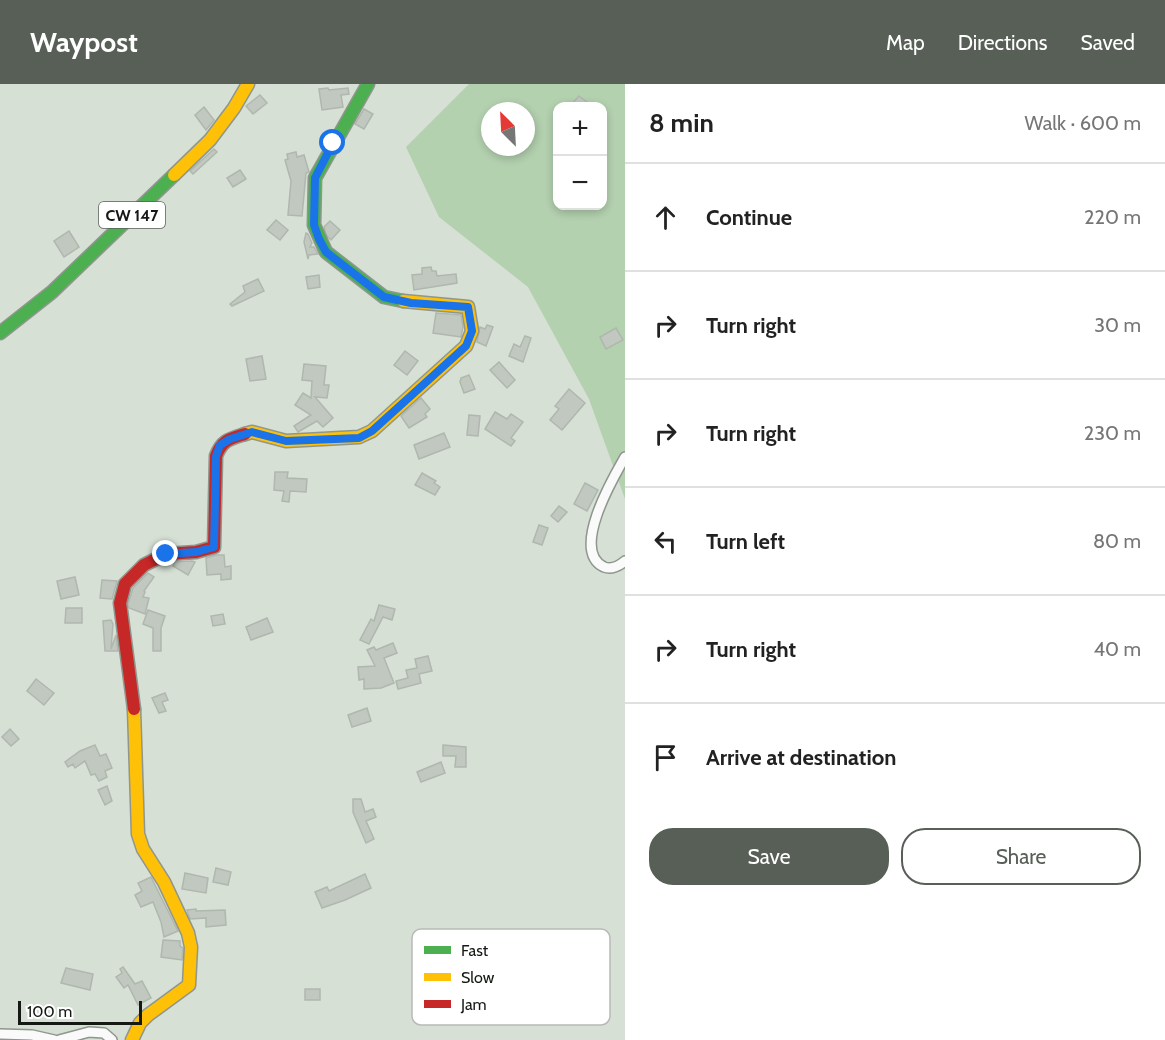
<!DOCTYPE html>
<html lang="en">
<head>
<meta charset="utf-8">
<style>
	:root { --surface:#fff; --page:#f2f2f2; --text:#222; --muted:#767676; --line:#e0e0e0; --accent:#585f57 }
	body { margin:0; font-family:Cabin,sans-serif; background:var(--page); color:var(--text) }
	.controls { position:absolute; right:18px; top:18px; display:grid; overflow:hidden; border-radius:12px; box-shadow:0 3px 9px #0003 }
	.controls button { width:54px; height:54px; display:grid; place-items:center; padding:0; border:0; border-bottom:2px solid var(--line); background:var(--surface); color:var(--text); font:30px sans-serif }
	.compass { position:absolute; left:481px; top:18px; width:54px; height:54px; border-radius:50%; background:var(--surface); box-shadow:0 3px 9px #0003; rotate:336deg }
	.scale { position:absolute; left:18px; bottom:15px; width:124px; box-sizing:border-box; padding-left:6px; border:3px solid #141a13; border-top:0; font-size:16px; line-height:21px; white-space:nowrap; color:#141a13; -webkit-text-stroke:4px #fff; paint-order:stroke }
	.stop { position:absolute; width:18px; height:18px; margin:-14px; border:4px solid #1a73e8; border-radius:50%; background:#fff }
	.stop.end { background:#1a73e8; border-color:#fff; box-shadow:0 2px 6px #0008 }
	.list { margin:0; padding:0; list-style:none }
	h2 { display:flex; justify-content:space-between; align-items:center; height:78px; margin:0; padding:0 24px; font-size:26px }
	h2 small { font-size:20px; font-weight:400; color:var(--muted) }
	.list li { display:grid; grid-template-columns:39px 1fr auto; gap:18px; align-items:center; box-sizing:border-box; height:108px; padding:0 24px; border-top:2px solid var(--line) }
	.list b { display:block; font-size:22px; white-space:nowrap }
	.list em { font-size:20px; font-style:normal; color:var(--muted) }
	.actions { display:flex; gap:12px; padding:18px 24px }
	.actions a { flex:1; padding:14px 0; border:2px solid var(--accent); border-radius:24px; text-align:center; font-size:21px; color:var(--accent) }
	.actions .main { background:var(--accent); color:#fff }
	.icon { flex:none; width:33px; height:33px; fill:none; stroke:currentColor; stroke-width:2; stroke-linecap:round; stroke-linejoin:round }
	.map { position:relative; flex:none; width:625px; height:956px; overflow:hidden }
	header { display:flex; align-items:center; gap:36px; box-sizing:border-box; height:84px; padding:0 30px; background:var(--accent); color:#fff }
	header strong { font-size:28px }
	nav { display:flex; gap:33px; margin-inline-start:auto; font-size:21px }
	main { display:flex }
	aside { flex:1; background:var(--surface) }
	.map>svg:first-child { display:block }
	.green { fill:#b3d0af; fill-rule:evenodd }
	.building { fill:#c1c8c0; stroke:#b0b7ae; stroke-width:1.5 }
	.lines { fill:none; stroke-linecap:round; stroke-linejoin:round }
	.street-casing { stroke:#8f968e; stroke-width:12 }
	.fast-casing { stroke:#8f968e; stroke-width:15 }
	.slow-casing { stroke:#8f968e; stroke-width:15 }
	.jam-casing { stroke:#8f968e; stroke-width:15 }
	.street { stroke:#f9faf9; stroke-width:9 }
	.fast { stroke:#4caf50; stroke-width:12 }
	.slow { stroke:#ffc107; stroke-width:12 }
	.jam { stroke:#c62828; stroke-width:12 }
	.route { stroke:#1a73e8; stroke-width:8 }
	.labels { text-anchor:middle; stroke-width:4.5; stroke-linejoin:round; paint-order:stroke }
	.shield { fill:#fff; stroke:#5a5f5a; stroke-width:1.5 }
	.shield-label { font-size:16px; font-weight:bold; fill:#141a13 }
	.key { fill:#fff; stroke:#b8bab8; stroke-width:1.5 }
	.key-label { font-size:16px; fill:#141a13 }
</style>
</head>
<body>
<header>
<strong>Waypost</strong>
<nav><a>Map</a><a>Directions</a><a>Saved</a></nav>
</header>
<main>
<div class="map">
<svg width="625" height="956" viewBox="0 0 625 956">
	<rect width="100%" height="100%" fill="#d6e0d5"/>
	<!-- green -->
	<path class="green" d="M 469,0 L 625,0 L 625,415 L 589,315 L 528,203 L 439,133 L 406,63 ZM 558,22 L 602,22 L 602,122 L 558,122 ZM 490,27 L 526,27 L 526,63 L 490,63 Z"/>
	<!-- building -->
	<g class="building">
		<polygon points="328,4 329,6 348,4 349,10 341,11 343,23 322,26 319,5"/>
		<polygon points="260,11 267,19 253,30 246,22"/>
		<polygon points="579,12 592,22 570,22"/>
		<polygon points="204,23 214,36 206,46 195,31"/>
		<polygon points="364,25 373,30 364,45 355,40"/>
		<polygon points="214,65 217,68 193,90 190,87"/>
		<polygon points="296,68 297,73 304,71 309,88 306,89 302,132 288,131 291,97 285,76 288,75 287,70"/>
		<polygon points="240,86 246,95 233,103 227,94"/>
		<polygon points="276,136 288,146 280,156 267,146"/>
		<polygon points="330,137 340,146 331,156 326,151 324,143"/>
		<polygon points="69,147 79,163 64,173 54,157"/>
		<polygon points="306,149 308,150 312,159 310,163 314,163 318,170 309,171 308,175 304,158"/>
		<polygon points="431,183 432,187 436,187 437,192 456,190 457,199 414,206 412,191 422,190 422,184"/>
		<polygon points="319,191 320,203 308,205 306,193"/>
		<polygon points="258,195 264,207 232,222 230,220 245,208 243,202"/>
		<polygon points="436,229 461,231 463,243 461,253 433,249"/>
		<polygon points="487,241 493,243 486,262 477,258 480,243 485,245"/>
		<polygon points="616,244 623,256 606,265 600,253"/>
		<polygon points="525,252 531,254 523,278 509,272 514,260 520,263"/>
		<polygon points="405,267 418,277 407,291 394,281"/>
		<polygon points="262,272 266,295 250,297 246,275"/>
		<polygon points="499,278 515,296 507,304 490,286"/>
		<polygon points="304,280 326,282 324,301 329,301 327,314 315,313 333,334 323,343 317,337 298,348 294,342 311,331 295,321 303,309 311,314 312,297 302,296"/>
		<polygon points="469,291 475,305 464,309 460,298 461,294"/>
		<polygon points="569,305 585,319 562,346 550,336 559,325 555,322"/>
		<polygon points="421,314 430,325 425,330 427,333 409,344 401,332"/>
		<polygon points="495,328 507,335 511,330 523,338 511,354 515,357 511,362 485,345"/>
		<polygon points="469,331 480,332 478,352 467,351"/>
		<polygon points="444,349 450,363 419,375 414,361"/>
		<polygon points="275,388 288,388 287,394 307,395 306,408 290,407 289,418 282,417 284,407 274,406"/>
		<polygon points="422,389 436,397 434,399 440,403 435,411 415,401"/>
		<polygon points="585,399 598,406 587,427 574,420"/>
		<polygon points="559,422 567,428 558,438 551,432"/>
		<polygon points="539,441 548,444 542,461 533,458"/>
		<polygon points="216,471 224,471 225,483 231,482 231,495 221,496 221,490 207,491 206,474"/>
		<polygon points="192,477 195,478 188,491 173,482 175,478"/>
		<polygon points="148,489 154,493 144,507 145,508 143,513 149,514 145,530 129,524 128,520 133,504"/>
		<polygon points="75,493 79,511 61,515 57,497"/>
		<polygon points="102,496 117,497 112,515 100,514"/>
		<polygon points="379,521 395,525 392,536 383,533 369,560 360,556 371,535 374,537"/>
		<polygon points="66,524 82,524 82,539 65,539"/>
		<polygon points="148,526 165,532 161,544 161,567 153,567 153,544 143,540"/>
		<polygon points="223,530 225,540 213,542 211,532"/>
		<polygon points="267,534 273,548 251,556 246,543"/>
		<polygon points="111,536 113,540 111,565 116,551 118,567 105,567 103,537"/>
		<polygon points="393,559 397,569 384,574 394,599 381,604 364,605 364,595 359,596 358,583 375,582 367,566 374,563 376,566"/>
		<polygon points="428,572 432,587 419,590 421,599 398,605 396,597 408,594 406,586 417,584 415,575"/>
		<polygon points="36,595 54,609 44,621 27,607"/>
		<polygon points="165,609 168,616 162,618 166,627 159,629 152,614"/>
		<polygon points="367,624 371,637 352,643 348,631"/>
		<polygon points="10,645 19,655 11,662 2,653"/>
		<polygon points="95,661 100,672 106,670 112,684 105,687 107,693 99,697 95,690 91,691 85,677 75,684 73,680 68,683 65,678 80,667"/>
		<polygon points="443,661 466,663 466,683 455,683 456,672 443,672"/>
		<polygon points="441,678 445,689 421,698 417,688"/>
		<polygon points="107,702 112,717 105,721 98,706"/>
		<polygon points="353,715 361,715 365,728 373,725 376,733 366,737 374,755 366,759 353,728"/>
		<polygon points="216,784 231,788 228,801 213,798"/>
		<polygon points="185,789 208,794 206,809 182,805"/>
		<polygon points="365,790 371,804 345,816 322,824 315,808 327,803 329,807"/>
		<polygon points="151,793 178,847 164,853 161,838 153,818 141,823 135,811 142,807 138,799"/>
		<polygon points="196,825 196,827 225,826 226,841 206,843 206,834 190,835 187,826"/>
		<polygon points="163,856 180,857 180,862 183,864 182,876 161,873"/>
		<polygon points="123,883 135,900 142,897 151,914 138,921 128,901 124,904 116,893 122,889 120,885"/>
		<polygon points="66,884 93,890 90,906 61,899"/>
		<rect x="305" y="905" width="15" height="11"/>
	</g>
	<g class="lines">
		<!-- street casing -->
		<g class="street-casing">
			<g id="street">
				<path d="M 625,373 C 613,394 570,467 604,483 C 612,486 619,482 625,477"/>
				<polyline points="0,950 32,951 54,956"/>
				<polyline points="59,956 89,948 104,949 112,956"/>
			</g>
		</g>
		<!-- fast casing -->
		<g class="fast-casing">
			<g id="fast">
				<polyline points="368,0 315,94 314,141 326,168 384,213 403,217"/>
				<polyline points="0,249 52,208 174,91"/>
			</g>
		</g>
		<!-- slow casing -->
		<g class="slow-casing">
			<g id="slow">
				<polyline points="174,91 210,56 234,24 248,0"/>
				<polyline points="245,350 252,348 286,357 359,353 372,347 466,262 472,247 468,223 403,217"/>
				<polyline points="132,956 140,939 148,931 189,901 191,863 188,849 164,798 143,765 138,750 134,625"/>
			</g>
		</g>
		<!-- jam casing -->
		<g class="jam-casing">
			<path id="jam" d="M 134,625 L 120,519 L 125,500 L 144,481 L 166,470 L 196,468 L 214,463 L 216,372 C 222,356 229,355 245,350"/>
		</g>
		<!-- street -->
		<use href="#street" class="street"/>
		<!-- fast -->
		<use href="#fast" class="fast"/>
		<!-- slow -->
		<use href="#slow" class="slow"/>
		<!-- jam -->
		<use href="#jam" class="jam"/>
	</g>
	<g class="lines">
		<!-- route -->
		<polyline class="route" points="166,470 196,468 214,463 216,372 220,361 230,355 252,348 286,357 359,354 372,347 466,262 472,247 468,223 411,219 384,213 326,168 319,155 314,141 315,94 333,59"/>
	</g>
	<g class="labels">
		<!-- shield labels -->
		<rect class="shield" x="99" y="118" width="66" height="26" rx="4.5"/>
		<g class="shield-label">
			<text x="132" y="137">CW 147</text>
		</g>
	</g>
	<!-- legend -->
	<rect x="412" y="845" width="198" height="96" rx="9" class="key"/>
	<rect x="424" y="862" width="27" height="8" fill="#4caf50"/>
	<rect x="424" y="889" width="27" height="8" fill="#ffc107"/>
	<rect x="424" y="916" width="27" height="8" fill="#c62828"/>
	<g class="key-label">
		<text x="461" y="872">Fast</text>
		<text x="461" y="899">Slow</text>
		<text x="461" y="926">Jam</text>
	</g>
</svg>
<div class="controls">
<button>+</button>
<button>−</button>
</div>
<svg class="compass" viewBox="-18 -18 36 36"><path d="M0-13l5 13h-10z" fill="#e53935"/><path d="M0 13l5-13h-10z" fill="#767676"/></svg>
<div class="scale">100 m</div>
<div class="stop" style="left:333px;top:59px"></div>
<div class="stop end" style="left:166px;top:470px"></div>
</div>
<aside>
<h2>8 min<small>Walk · 600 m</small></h2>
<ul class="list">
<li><svg class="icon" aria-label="ahead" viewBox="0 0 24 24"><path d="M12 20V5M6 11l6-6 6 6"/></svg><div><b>Continue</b></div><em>220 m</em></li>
<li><svg class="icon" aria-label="right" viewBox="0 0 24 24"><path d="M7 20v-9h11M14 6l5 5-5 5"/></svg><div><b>Turn right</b></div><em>30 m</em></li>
<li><svg class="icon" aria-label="right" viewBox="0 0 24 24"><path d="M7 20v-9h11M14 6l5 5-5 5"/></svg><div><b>Turn right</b></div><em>230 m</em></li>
<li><svg class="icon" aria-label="left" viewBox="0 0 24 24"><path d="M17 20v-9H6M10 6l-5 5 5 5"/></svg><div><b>Turn left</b></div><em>80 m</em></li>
<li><svg class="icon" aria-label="right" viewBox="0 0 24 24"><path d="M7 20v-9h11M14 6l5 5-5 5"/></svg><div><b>Turn right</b></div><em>40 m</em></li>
<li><svg class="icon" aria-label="arrive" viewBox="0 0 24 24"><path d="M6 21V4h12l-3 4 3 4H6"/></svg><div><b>Arrive at destination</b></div></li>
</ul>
<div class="actions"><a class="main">Save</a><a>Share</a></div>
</aside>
</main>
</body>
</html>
